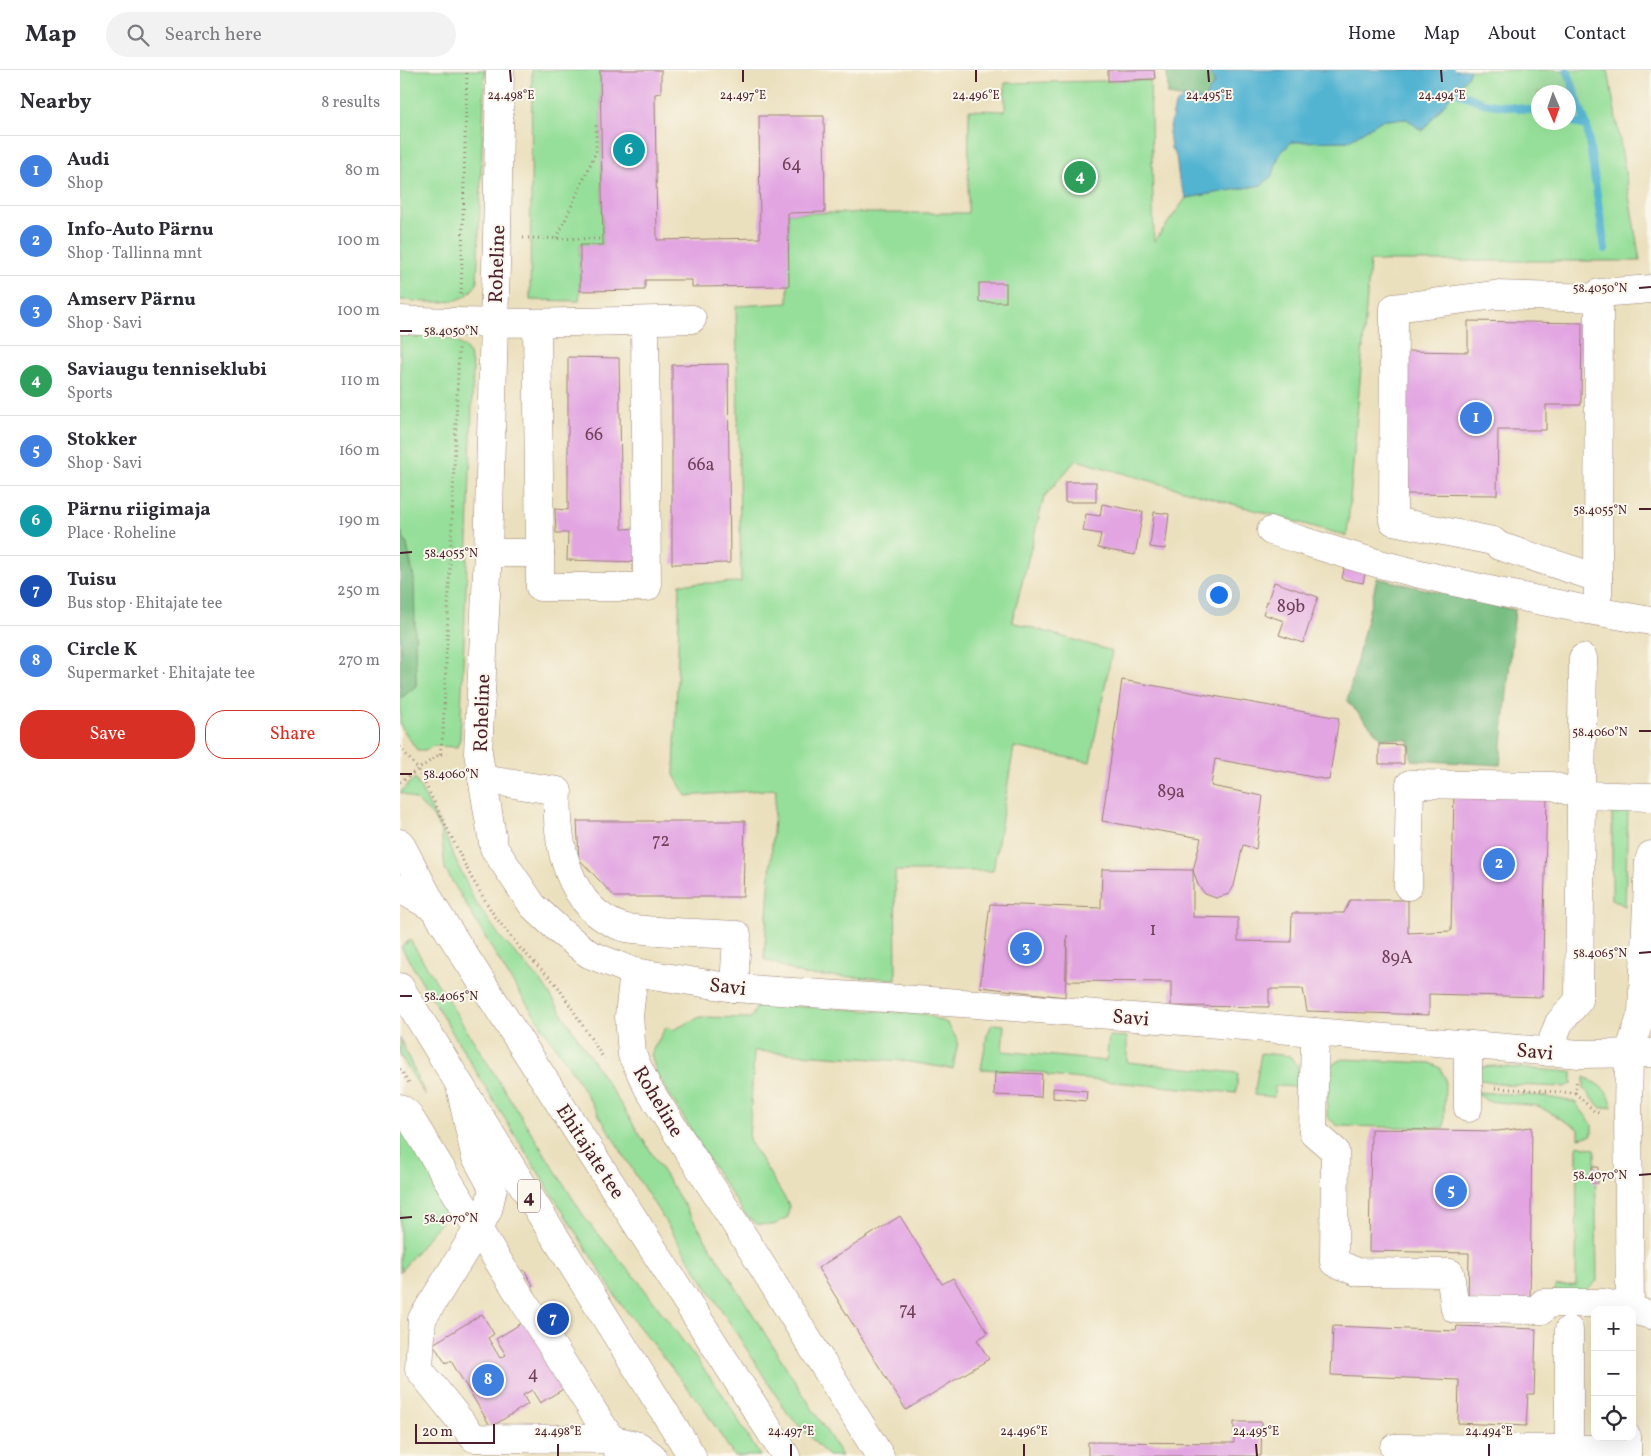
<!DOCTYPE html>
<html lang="en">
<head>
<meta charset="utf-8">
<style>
	:root { --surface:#fff; --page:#f2f2f3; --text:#2b2b33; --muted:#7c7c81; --line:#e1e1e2; --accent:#d93025 }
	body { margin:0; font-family:Vollkorn,serif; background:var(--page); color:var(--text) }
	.controls { position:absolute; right:15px; bottom:15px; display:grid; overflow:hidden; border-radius:10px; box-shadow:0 5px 20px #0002 }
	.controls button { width:45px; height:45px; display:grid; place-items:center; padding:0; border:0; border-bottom:1px solid var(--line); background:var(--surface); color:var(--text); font:25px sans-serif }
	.compass { position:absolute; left:1131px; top:15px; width:45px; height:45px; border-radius:50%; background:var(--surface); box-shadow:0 5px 20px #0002; rotate:178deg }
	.scale { position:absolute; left:15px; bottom:12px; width:80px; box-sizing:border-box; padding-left:5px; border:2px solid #4a1f2b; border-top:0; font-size:14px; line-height:18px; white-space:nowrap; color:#4a1f2b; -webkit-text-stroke:4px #fbf7ec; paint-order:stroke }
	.you { position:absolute; left:818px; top:524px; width:18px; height:18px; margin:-12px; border:4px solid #fff; border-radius:50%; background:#1a73e8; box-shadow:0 0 0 8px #1a73e833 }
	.badge { display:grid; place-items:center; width:32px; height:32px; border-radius:50%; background:var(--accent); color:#fff; font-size:16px; font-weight:700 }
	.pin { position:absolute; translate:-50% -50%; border:2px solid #fff; box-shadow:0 1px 5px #0006 }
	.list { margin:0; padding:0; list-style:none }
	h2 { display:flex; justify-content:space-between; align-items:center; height:65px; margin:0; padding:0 20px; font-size:21px }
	h2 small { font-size:16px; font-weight:400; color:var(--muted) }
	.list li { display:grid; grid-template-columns:32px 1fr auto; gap:15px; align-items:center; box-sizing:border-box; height:70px; padding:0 20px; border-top:1px solid var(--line) }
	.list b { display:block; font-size:19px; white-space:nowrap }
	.list p { margin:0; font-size:16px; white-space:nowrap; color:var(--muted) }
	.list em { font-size:16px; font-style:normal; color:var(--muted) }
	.actions { display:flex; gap:10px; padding:15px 20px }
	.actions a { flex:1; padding:11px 0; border:1px solid var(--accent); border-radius:20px; text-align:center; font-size:18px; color:var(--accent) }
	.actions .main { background:var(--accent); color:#fff }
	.icon { flex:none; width:28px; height:28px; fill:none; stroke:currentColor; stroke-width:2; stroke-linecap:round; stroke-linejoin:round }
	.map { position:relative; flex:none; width:1251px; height:1386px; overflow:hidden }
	header { display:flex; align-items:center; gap:30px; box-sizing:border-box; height:70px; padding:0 25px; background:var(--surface); border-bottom:1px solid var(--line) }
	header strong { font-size:24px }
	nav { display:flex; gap:28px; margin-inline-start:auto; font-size:18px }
	.search { width:350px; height:45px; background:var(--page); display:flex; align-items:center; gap:12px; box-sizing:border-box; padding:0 18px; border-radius:28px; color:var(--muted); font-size:19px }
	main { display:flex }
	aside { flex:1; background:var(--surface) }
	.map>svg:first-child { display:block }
	.green { fill:#96df9a; stroke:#707f62; fill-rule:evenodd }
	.forest { fill:#78be82; stroke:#616e56 }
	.water { fill:#53b4d2; stroke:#4e6a7e }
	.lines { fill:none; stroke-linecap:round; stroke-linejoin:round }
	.stream { stroke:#53b4d2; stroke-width:8 }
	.building { fill:#e2a5e2 }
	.minor-casing { stroke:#9a8074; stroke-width:29 }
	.major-casing { stroke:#9a8074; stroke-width:29 }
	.highway-casing { stroke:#9a8074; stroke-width:29 }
	.path { stroke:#9a8074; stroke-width:3; stroke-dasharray:1 4; stroke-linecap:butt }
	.minor { stroke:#fff; stroke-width:28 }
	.major { stroke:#fff; stroke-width:28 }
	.highway { stroke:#fff; stroke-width:28 }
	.ticks { fill:none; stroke:#4a1f2b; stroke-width:2 }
	.labels { text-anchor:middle; stroke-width:4; stroke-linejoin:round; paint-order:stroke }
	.number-label { font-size:18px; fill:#704059 }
	.shield { fill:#fbf7ec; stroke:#7f6065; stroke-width:1 }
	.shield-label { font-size:19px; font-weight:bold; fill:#4a1f2b }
	.street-label { font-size:20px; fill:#4a1f2b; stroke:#fbf7ec }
	.ticks-label { font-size:12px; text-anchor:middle; fill:#4a1f2b; stroke:#fbf7ec; stroke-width:4; stroke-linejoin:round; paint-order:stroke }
</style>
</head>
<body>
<header>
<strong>Map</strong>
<div class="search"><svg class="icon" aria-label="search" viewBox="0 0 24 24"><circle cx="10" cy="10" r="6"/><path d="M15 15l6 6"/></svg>Search here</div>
<nav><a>Home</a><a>Map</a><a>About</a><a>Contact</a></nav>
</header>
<main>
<aside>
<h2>Nearby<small>8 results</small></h2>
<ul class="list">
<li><span class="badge" style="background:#3f7fe0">1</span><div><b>Audi</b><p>Shop</p></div><em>80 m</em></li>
<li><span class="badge" style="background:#3f7fe0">2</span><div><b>Info-Auto Pärnu</b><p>Shop · Tallinna mnt</p></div><em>100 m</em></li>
<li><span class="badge" style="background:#3f7fe0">3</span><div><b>Amserv Pärnu</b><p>Shop · Savi</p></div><em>100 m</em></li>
<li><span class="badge" style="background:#2e9e5b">4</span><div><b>Saviaugu tenniseklubi</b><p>Sports</p></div><em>110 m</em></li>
<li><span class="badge" style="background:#3f7fe0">5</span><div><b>Stokker</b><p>Shop · Savi</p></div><em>160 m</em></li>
<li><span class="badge" style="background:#0f9aa8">6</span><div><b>Pärnu riigimaja</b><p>Place · Roheline</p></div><em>190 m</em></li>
<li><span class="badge" style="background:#1a4fb4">7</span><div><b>Tuisu</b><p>Bus stop · Ehitajate tee</p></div><em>250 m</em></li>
<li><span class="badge" style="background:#3f7fe0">8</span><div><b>Circle K</b><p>Supermarket · Ehitajate tee</p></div><em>270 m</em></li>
</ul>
<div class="actions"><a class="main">Save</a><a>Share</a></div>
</aside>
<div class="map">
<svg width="1251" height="1386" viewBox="0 0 1251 1386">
	<rect width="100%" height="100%" fill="#fbf7ec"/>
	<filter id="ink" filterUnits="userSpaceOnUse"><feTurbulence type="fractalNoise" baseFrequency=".02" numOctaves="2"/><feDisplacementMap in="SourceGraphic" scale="10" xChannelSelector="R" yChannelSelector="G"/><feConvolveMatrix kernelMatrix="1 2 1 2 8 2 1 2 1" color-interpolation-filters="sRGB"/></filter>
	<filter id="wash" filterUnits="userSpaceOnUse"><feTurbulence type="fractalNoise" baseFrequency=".0096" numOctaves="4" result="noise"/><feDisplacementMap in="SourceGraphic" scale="20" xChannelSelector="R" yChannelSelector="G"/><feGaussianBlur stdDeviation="1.12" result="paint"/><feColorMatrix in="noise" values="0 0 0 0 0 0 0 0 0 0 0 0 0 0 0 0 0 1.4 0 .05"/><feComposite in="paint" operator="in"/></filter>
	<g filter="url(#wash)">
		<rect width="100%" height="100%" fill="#ebe0be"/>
		<!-- green -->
		<g class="green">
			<path d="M 0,0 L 85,0 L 77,214 C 74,217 70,223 66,226 C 50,236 18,231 0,230 Z"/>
			<polygon points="132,0 200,0 203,175 180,175 180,221 179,231 130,230"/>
			<path d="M 1070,0 L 1208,0 L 1240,191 L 970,191 L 947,466 L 676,390 L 644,427 L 612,552 L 712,581 L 690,692 L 614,677 L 593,801 L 495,801 L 496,909 L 404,905 L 364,889 L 376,719 L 286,726 L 274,705 L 280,514 L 341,512 L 336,236 L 388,233 L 388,143 L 568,143 L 569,40 L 605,41 L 605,13 L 750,10 L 754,172 L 786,128 L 862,115 L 873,105 L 879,85 L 891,72 L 948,71 L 982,50 L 1007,49 L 1022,61 L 1067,7 ZM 1138,22 L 1168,22 L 1168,52 L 1138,52 Z"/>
			<path d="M 0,261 C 17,262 54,265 66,279 C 70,284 71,291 73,298 L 68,469 L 60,669 L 57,677 L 33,676 L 26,680 L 17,680 L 0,655 L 0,629 L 16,615 L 14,510 L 7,475 L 0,460 Z"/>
			<polygon points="15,708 42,760 74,830 101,868 141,911 213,1022 442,1386 428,1386 388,1344 240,1112 172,1001 107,904 45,799 41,761 32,745 16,730 0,722"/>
			<polygon points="1212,740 1228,740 1225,836 1212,829"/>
			<polygon points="10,870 187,1151 239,1212 323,1325 360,1386 334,1386 302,1336 220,1233 95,1033 1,877"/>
			<polygon points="358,934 525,944 547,953 558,971 553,999 503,991 354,981 349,1070 389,1135 388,1147 374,1155 357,1154 345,1144 317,1103 256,1002 251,983 266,957 273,960 300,947 351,948"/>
			<polygon points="592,954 604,955 602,981 706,991 709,966 727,967 727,992 838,1003 836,1023 648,1006 646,1003 581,999 587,965"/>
			<polygon points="0,968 25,1025 0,985"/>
			<polygon points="861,983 890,986 898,997 898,1017 875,1016 874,1027 854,1025"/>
			<polygon points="942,989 1030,993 1040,998 1045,1008 1044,1058 938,1056 927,1047 927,1013 930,996"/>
			<polygon points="1094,996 1172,1002 1172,1014 1165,1017 1110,1015 1076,1009 1081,997"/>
			<path d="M 1184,1007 C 1198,1014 1211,1021 1212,1037 L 1201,1038 L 1184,1019 Z"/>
			<polygon points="1076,1022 1141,1026 1175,1032 1192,1054 1192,1065 1179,1068 1179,1059 1138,1036 1087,1031"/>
			<polygon points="0,1052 55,1134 0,1202"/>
			<polygon points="1177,1075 1195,1079 1197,1211 1182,1225 1155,1223 1155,1216 1176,1215"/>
		</g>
		<!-- forest -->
		<g class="forest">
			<polygon points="767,0 809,0 815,13 803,31 768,25"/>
			<polygon points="0,460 7,475 14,510 16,616 0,629"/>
			<polygon points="977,508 1115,540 1100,695 1011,690 1009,670 981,668 947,631"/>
		</g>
		<!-- water -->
		<polygon class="water" points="809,0 1070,0 1067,7 1022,61 1007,49 982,50 948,71 891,72 879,85 873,105 862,115 786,128 779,110 776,86 771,78 769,62 775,35 784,27 803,30 815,13"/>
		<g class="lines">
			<!-- stream -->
			<g class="stream">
				<polyline points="1050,0 1048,9 1055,21 1083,33 1138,41"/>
				<polyline points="1167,0 1187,57 1205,179"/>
				<polyline points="1168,50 1187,57"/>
			</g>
		</g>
		<g id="blocks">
			<!-- building -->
			<g class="building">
				<polygon points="200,0 261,0 261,23 255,24 257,170 360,168 359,46 424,46 425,142 388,143 389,216 292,217 292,210 245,210 245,220 180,221 180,175 203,175"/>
				<polygon points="708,0 754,0 755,9 708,11"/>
				<rect x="579" y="213" width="27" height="19"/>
				<polygon points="1068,251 1182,253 1181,335 1146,335 1146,360 1098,360 1097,425 1006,424 1007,281 1068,282"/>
				<polygon points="168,287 219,288 222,459 241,458 241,492 167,490 168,463 156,463 155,439 168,440"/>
				<polygon points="328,294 330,493 272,494 272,295"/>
				<rect x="665" y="412" width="31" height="20"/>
				<polygon points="702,434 743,442 735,485 698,478 701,464 683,461 686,444 700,446"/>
				<polygon points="754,442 769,444 765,479 750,477"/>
				<polygon points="945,494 966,499 963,513 942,509"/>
				<polygon points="874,512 918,527 903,573 879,565 884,551 863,544"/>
				<polygon points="722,610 939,648 929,710 815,689 811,716 863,726 856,779 843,775 834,816 829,824 816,828 805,824 798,815 793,800 793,847 838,848 838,871 891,872 892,843 944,843 950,830 1008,830 1008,863 1051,861 1054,724 1147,726 1142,927 1029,924 1029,945 907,941 903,919 869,919 869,937 771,936 771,912 667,911 667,865 665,927 580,917 590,834 701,838 702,799 793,800 801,768 702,751"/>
				<polygon points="979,674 1004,675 1004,694 979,694"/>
				<polygon points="177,751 345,751 343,827 215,827 179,789"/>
				<polygon points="595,1002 642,1004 641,1027 594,1025"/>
				<polygon points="653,1018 687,1021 686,1031 653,1028"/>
				<polygon points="1132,1057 1130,1233 1068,1231 1069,1183 969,1181 971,1059 1097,1061"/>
				<rect x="1192" y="1097" width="6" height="16"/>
				<polygon points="500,1146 542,1214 553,1208 588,1263 577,1270 589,1289 506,1340 418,1198"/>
				<polygon points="124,1200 133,1215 129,1218 119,1203"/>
				<polygon points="82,1244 94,1264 88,1268 100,1288 106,1285 96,1269 125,1251 165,1318 140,1333 132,1320 123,1325 128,1334 91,1357 51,1291 46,1294 33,1274"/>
				<polygon points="933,1256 1056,1261 1057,1256 1136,1259 1134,1324 1128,1324 1126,1356 1058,1353 1059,1310 931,1305"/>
				<polygon points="834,1352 862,1352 861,1386 688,1386 688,1372 834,1373"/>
			</g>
		</g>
	</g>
	<g filter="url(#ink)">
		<use href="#blocks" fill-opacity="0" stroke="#9a8074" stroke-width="1"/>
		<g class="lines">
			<!-- minor casing -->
			<g class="minor-casing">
				<g id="minor">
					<polyline points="100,0 97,168 94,253 88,483 78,683 94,778 133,836 161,862 189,884 234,902 334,918 576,934 1180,984 1251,983"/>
					<path d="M 0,250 C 98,255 195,252 292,249"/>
					<path d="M 871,461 C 907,472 943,484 980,494 C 1070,517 1160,536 1251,551"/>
					<polyline points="88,483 140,483 137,254"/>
					<polyline points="140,483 140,517 247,517 245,251"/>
					<polyline points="1198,508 1099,476 1093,471 993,451 994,238 1095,225 1199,228"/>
					<polyline points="1198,524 1199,223 1251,219"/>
					<path d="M 82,709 L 158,721 C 155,772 168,839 222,857 C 229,859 238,859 245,860 C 276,863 307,863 337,865 L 334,918"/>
					<polyline points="1008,816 1010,714 1153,716 1181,725 1183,588"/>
					<polyline points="0,819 34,838"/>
					<polyline points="234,902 229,946 232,985 248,1018 349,1175 480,1386"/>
					<polyline points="915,962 913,1062 935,1081 934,1192 957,1202 1050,1203 1055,1239 1142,1240 1143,1233 1205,1233 1251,1245"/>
					<polyline points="1068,975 1068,1038"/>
					<polyline points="1148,982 1159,953 1179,930 1181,725 1251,727"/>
					<polyline points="60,1016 75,1085 93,1118 88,1140 78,1159 22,1249 19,1299 74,1368 211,1369 239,1376 252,1386"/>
					<polyline points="0,1038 7,1043 78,1159 219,1382"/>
					<polyline points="1169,1260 1169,1378"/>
					<polyline points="994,1378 1192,1379 1227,1385"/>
				</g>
			</g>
			<!-- major casing -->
			<g class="major-casing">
				<g id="major">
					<polyline points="1230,1240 1228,1043 1229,983 1242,943 1249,791 1251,785"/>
					<polyline points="1227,1386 1227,1367"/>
				</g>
			</g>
			<!-- highway casing -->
			<g class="highway-casing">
				<g id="highway">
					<polyline points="0,773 34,838 386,1386"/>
					<polyline points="0,917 60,1015 292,1386"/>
				</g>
			</g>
			<!-- path -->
			<g class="path">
				<polyline points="123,168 203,169"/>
				<polyline points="157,168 196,82 196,55"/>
				<polyline points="61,224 67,0"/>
				<polyline points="0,677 18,699 71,807 94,845 120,878 157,915 204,989"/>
				<polyline points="40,684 43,664 59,278"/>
				<polyline points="0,712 40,684 51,684"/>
				<polyline points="0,999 9,1013"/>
				<polyline points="1095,1018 1175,1023 1194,1041 1201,1044"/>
				<polyline points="1175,1023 1177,1009"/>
			</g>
			<!-- minor -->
			<use href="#minor" class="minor"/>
			<!-- major -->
			<use href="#major" class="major"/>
			<!-- highway -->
			<use href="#highway" class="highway"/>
		</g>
	</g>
	<!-- ticks -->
	<path class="ticks" d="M 110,0 L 111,12M 343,0 L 343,12M 576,0 L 576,12M 808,0 L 809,12M 1041,0 L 1042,12M 1239,218 L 1251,217M 0,261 L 12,261M 1239,439 L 1251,439M 0,483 L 12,482M 1239,661 L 1251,661M 0,704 L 12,704M 1239,883 L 1251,882M 0,926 L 12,926M 1239,1105 L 1251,1104M 0,1148 L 12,1147M 158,1374 L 158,1386M 391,1374 L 391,1386M 624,1374 L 624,1386M 856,1374 L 857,1386M 1089,1374 L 1089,1386"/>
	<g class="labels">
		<!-- number labels -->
		<g class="number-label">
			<text x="392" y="100">64</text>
			<text x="194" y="370">66</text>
			<text x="301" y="400">66a</text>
			<text x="891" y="542">89b</text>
			<text x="771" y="727">89a</text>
			<text x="261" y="776">72</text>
			<text x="753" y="865">1</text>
			<text x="997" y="893">89A</text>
			<text x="508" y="1245">74</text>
			<text x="133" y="1309">4</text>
		</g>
		<!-- shield labels -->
		<rect class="shield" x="118" y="1109.5" width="22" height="33" rx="4"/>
		<g class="shield-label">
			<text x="129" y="1133">4</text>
		</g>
		<!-- street labels -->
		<g class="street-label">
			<text transform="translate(96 194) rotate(-88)" y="7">Roheline</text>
			<text transform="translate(81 643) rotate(-88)" y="7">Roheline</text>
			<text transform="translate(328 916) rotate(7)" y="7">Savi</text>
			<text transform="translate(731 947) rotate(5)" y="7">Savi</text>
			<text transform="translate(1135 981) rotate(5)" y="7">Savi</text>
			<text transform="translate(259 1031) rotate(59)" y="7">Roheline</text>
			<text transform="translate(191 1081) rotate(57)" y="7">Ehitajate tee</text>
		</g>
	</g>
	<g class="ticks-label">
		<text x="111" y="29">24.498°E</text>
		<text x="343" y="29">24.497°E</text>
		<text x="576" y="29">24.496°E</text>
		<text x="809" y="29">24.495°E</text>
		<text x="1042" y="29">24.494°E</text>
		<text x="1200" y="222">58.4050°N</text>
		<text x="51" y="265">58.4050°N</text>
		<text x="1200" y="444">58.4055°N</text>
		<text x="51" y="487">58.4055°N</text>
		<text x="1200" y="666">58.4060°N</text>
		<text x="51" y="708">58.4060°N</text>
		<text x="1200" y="887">58.4065°N</text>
		<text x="51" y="930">58.4065°N</text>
		<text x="1200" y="1109">58.4070°N</text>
		<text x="51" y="1152">58.4070°N</text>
		<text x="158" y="1365">24.498°E</text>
		<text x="391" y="1365">24.497°E</text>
		<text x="624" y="1365">24.496°E</text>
		<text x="856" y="1365">24.495°E</text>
		<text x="1089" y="1365">24.494°E</text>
	</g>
</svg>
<div class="controls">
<button>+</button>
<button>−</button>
<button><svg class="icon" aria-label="locate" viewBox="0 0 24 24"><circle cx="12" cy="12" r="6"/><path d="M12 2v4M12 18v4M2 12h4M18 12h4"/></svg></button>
</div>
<svg class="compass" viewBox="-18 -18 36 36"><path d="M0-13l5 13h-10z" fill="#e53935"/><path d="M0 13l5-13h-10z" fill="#7c7c81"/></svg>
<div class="scale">20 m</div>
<div class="you"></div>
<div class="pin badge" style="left:1076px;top:348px;background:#3f7fe0">1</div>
<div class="pin badge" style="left:1099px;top:794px;background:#3f7fe0">2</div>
<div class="pin badge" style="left:626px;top:878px;background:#3f7fe0">3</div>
<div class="pin badge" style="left:680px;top:107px;background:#2e9e5b">4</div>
<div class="pin badge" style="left:1051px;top:1121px;background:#3f7fe0">5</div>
<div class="pin badge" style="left:229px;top:80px;background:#0f9aa8">6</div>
<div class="pin badge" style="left:153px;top:1249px;background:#1a4fb4">7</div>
<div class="pin badge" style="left:88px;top:1310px;background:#3f7fe0">8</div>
</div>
</main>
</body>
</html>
